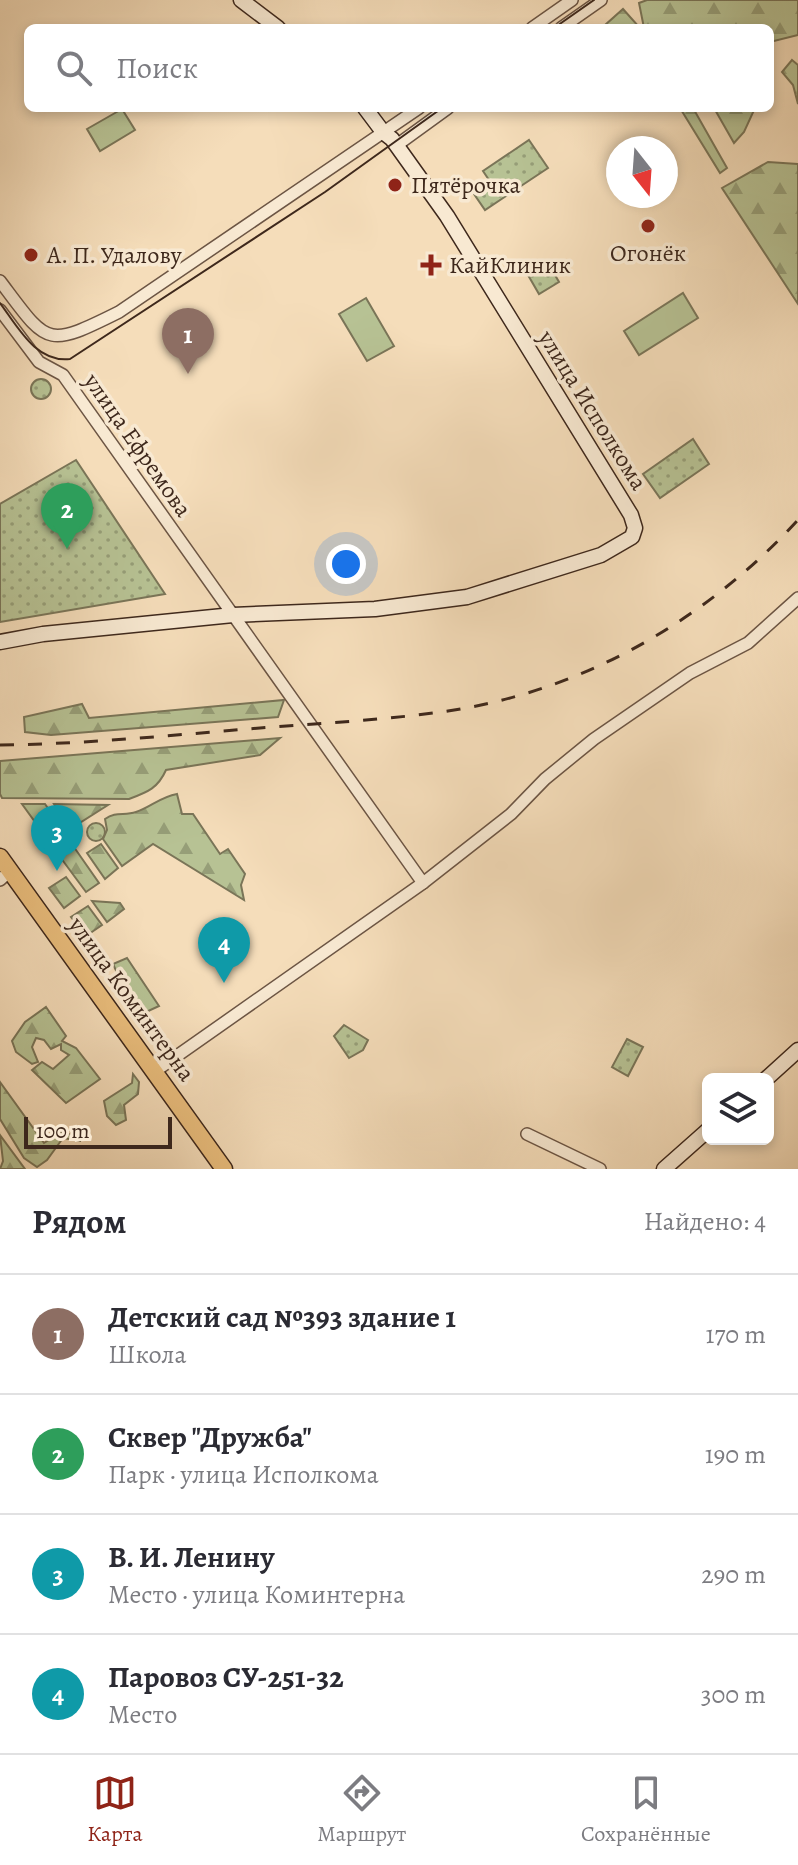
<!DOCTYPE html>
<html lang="ru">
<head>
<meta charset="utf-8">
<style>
	:root { --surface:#fff; --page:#f2f2f3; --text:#2b2b33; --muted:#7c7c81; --line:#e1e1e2; --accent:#8f2418 }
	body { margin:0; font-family:Alegreya,serif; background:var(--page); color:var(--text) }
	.controls { position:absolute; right:24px; bottom:24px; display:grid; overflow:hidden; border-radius:12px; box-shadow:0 4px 12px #0003 }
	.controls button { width:72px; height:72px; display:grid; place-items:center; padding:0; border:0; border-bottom:2px solid var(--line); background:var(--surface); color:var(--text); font:40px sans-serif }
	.compass { position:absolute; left:606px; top:136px; width:72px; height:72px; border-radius:50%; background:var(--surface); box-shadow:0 4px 12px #0003; rotate:163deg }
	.scale { position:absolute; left:24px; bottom:20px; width:148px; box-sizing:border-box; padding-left:8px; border:4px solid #3e281c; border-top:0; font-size:22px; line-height:28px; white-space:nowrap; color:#3e281c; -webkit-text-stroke:6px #f8e9d2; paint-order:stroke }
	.you { position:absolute; left:346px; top:564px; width:28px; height:28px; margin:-20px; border:6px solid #fff; border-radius:50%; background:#1a73e8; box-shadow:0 0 0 12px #1a73e833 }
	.badge { display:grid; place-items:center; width:52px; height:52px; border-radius:50%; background:var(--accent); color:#fff; font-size:26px; font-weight:700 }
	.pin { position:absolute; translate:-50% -66px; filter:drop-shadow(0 2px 4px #0008) }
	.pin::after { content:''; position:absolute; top:42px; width:28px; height:24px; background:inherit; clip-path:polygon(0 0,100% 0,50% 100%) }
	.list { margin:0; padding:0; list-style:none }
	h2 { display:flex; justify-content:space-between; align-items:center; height:104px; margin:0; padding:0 32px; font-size:34px }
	h2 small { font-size:26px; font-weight:400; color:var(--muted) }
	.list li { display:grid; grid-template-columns:52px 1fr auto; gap:24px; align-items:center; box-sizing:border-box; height:120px; padding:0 32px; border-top:2px solid var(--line) }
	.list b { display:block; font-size:30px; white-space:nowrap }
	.list p { margin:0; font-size:26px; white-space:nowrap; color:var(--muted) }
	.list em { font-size:26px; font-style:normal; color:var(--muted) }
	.icon { flex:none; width:44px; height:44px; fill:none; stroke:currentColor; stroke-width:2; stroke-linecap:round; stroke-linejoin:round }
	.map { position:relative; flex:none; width:798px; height:1169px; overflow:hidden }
	.search { position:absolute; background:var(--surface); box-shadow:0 4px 12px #0003; left:24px; right:24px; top:24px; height:88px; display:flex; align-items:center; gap:20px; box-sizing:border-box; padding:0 28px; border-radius:12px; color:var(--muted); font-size:30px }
	.sheet { height:584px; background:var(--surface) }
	nav { display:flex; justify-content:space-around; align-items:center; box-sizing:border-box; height:112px; border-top:2px solid var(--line); background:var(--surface); font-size:22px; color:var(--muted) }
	nav a { display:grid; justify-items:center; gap:4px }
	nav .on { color:var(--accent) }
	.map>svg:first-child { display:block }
	.grass { fill:url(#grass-dots); stroke:#7a7558; stroke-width:2 }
	.forest { fill:url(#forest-firs); stroke:#7a7558; stroke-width:2 }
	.garden { fill:#b7c294; stroke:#7a7558; stroke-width:2 }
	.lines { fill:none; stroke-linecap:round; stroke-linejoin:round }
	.street-casing { stroke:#6c5544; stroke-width:14 }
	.secondary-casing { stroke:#3e281c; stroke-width:17 }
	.primary-casing { stroke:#3e281c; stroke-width:19 }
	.street { stroke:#f8e9d2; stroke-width:11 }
	.secondary { stroke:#f8e9d2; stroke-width:14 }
	.primary { stroke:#eabe7d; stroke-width:16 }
	.tram { stroke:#3e281c; stroke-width:2 }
	.rail { stroke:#3e281c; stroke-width:3; stroke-dasharray:14 14; stroke-linecap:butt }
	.poi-dot { fill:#8f2418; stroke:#f8e9d2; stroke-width:3 }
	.labels { text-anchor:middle; stroke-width:7; stroke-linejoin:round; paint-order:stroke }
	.poi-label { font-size:24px; fill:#3e281c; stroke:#f8e9d2; text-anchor:start }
	.street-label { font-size:24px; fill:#3e281c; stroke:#f8e9d2 }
</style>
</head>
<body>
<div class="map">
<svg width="798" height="1169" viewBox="0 0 798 1169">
	<defs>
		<pattern id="grass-dots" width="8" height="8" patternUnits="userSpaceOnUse" patternTransform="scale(2)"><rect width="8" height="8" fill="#b7c294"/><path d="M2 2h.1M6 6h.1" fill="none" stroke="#969e78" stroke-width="1.8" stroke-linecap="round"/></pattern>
		<pattern id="forest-firs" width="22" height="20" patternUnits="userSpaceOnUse" patternTransform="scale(2)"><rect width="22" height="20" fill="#b7c294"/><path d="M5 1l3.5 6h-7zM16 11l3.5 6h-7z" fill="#969e78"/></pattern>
	</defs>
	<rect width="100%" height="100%" fill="#f5ddba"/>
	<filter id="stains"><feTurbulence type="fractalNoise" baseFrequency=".0025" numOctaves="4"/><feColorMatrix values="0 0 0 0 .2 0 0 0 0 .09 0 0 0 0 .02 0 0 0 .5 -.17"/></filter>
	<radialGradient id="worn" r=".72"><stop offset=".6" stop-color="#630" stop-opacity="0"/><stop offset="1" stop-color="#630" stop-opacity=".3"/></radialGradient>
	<!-- grass -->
	<g class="grass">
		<polygon points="529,140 548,168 485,210 474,194 491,183 483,171"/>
		<polygon points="548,263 559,282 539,294 528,275"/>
		<circle cx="41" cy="389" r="10"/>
		<polygon points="693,439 709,464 660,498 643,474"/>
		<polygon points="76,460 165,594 0,622 0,504"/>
		<circle cx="96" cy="832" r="9"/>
		<polygon points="344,1025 368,1040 363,1050 349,1058 334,1036"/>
		<polygon points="627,1039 643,1047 628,1076 612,1067"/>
	</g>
	<!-- forest -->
	<g class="forest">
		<polygon points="647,0 798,0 798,35 770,42 770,28 644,28 639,3"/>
		<polygon points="623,9 640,28 604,26"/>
		<polygon points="792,60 798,65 798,104 793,85 782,72"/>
		<polygon points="680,108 693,108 727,168 720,173"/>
		<polygon points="714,108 755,108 744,132 734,143"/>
		<polygon points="768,162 798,164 798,304 722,188"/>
		<polygon points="284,700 278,717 51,735 25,732 24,717 82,704 89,718"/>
		<path d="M 280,738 L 260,755 L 166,770 C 158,788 148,792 129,799 L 2,798 L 0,794 L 0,761 Z"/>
		<path d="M 177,794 L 182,814 L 193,814 L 220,854 L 228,849 L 245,874 L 241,885 L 244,900 L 153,844 L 122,866 L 103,839 L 107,830 L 105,819 C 116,811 124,816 136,812 C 151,807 160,797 177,794 Z"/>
		<polygon points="22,804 45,804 65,833 51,844"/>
		<polygon points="54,804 108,805 70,829"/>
		<polygon points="69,840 99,883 86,892 55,850"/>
		<polygon points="101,844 118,868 105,879 87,853"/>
		<polygon points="66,877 80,896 64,908 49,888"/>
		<polygon points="92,901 120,903 124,909 107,922"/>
		<polygon points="88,906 102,925 86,936 71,917"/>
		<polygon points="127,958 159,1006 144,1013 124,988 113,964"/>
		<polygon points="46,1007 66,1036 62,1041 76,1048 100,1079 66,1103 32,1070 42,1062 53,1069 69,1055 61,1050 61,1044 51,1049 44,1040 36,1038 32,1047 38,1062 32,1064 16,1052 12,1041 25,1022"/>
		<polygon points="133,1074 139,1082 138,1094 124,1105 126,1120 116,1125 107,1116 104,1101 132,1083"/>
		<polygon points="0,1082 44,1143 63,1131 81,1141 63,1138 47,1160 37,1167 24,1158 0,1119"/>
		<polygon points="0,1135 25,1169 0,1169 3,1161"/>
	</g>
	<!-- garden -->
	<g class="garden">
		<polygon points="122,109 135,130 100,151 87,129"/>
		<polygon points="683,293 698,318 639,355 624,331"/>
		<polygon points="366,298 394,346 367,361 339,314"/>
	</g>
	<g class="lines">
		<!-- street casing -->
		<g class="street-casing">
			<g id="street">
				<polyline points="532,28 572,0"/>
				<polyline points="561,28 601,0"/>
				<polyline points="397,145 448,108"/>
				<path d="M 0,281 C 48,345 45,349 119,312 L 419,108"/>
				<polyline points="0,310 39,362 63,375 423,883 154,1072"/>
				<polyline points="0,880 10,871"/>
				<polyline points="423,883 511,814 545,779 594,739 690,673 748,643 798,598"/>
				<polyline points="527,1134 600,1169"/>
			</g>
		</g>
		<!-- secondary casing -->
		<g class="secondary-casing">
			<g id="secondary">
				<polyline points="241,0 278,28"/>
				<polyline points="0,642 43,634 233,615 375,609 467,597 601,555 632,537 635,528 631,515 447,216 392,139 383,132 365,108"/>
				<polyline points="766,1079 798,1050"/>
				<polyline points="664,1169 708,1130"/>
			</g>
		</g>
		<!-- primary casing -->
		<g class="primary-casing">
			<polyline id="primary" points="0,857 224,1169"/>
		</g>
		<!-- street -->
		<use href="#street" class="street"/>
		<!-- secondary -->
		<use href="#secondary" class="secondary"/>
		<!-- primary -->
		<use href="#primary" class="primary"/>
		<!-- tram -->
		<g class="tram">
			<polyline points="554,28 594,0"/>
			<path d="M 0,303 C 18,327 36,363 70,359 L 325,192 L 442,108"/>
		</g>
		<!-- rail -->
		<path class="rail" d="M 0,745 C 87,744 174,735 260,728 C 323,723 386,720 448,711 C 583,691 706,620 798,520"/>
	</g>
	<!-- markers -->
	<g class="poi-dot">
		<circle cx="395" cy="185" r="8"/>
		<circle cx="648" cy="226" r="8"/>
		<circle cx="31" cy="255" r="8"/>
		<path d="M427 253h8v8h8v8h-8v8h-8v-8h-8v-8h8z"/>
	</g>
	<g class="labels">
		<!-- poi labels -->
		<g class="poi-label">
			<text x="411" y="193">Пятёрочка</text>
			<text x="648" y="261" text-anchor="middle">Огонёк</text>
			<text x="47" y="263">А. П. Удалову</text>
			<text x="449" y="273">КайКлиник</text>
		</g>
		<!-- street labels -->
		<g class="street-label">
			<text transform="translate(593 410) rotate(58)" y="8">улица Исполкома</text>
			<text transform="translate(138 445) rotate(55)" y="8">улица Ефремова</text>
			<text transform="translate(132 999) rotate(54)" y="8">улица Коминтерна</text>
		</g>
	</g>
	<rect width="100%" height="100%" filter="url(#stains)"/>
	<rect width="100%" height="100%" fill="url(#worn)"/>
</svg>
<div class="controls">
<button><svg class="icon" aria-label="layers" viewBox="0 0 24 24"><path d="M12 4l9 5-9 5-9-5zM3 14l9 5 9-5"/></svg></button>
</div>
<svg class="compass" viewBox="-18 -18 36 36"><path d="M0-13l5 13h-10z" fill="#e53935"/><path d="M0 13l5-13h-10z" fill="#7c7c81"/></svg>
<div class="scale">100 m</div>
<div class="you"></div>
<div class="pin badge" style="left:188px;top:374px;background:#8d6e63">1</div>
<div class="pin badge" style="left:67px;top:549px;background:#2e9e5b">2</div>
<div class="pin badge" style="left:57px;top:871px;background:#0f9aa8">3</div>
<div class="pin badge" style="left:224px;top:983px;background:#0f9aa8">4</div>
<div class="search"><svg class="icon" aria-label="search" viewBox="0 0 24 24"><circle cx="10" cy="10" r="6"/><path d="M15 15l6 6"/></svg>Поиск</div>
</div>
<section class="sheet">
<h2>Рядом<small>Найдено: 4</small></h2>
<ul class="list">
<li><span class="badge" style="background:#8d6e63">1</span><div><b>Детский сад №393 здание 1</b><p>Школа</p></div><em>170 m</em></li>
<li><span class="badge" style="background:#2e9e5b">2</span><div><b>Сквер &quot;Дружба&quot;</b><p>Парк · улица Исполкома</p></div><em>190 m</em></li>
<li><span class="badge" style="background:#0f9aa8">3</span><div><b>В. И. Ленину</b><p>Место · улица Коминтерна</p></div><em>290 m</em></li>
<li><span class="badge" style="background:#0f9aa8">4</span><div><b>Паровоз СУ-251-32</b><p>Место</p></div><em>300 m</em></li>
</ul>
</section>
<nav>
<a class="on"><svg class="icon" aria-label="map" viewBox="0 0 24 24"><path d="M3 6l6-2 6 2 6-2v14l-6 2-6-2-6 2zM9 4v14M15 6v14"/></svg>Карта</a>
<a><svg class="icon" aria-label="directions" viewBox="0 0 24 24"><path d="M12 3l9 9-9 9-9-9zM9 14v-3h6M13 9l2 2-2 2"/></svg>Маршрут</a>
<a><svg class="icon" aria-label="saved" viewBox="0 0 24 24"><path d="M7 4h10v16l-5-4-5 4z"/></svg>Сохранённые</a>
</nav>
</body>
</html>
